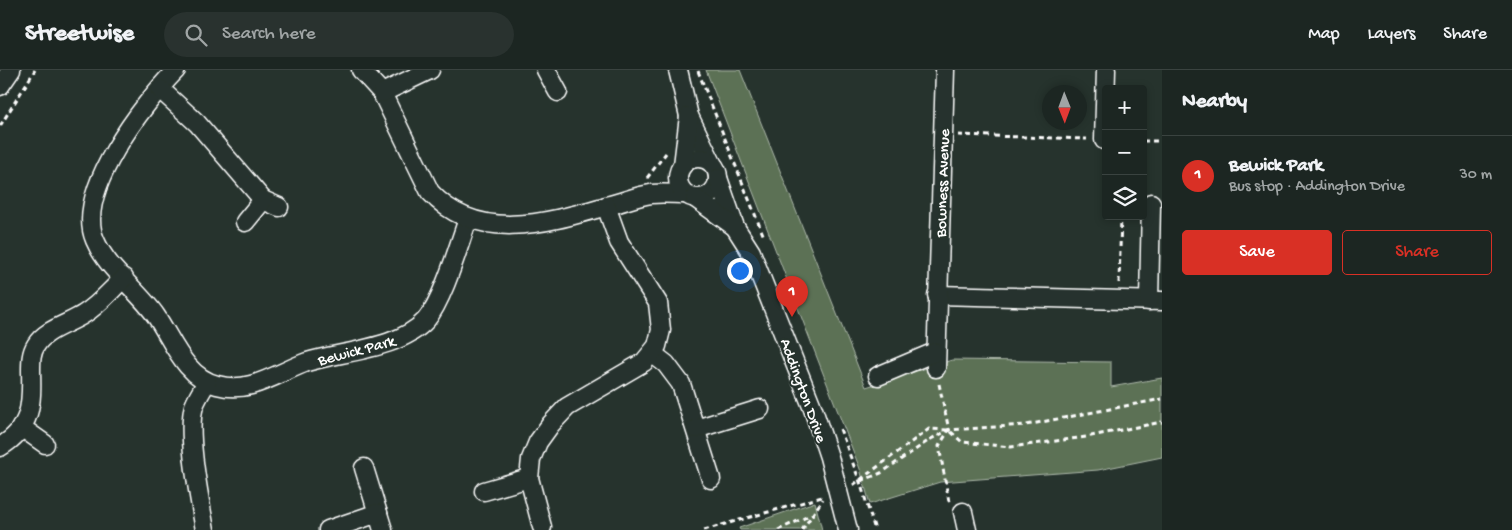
<!DOCTYPE html>
<html lang="en">
<head>
<meta charset="utf-8">
<style>
	:root { --surface:#1c2622; --page:#29322f; --text:#f1f3f6; --muted:#a0a5a5; --line:#3a4340; --accent:#d93025 }
	body { margin:0; font-family:"Gochi Hand",sans-serif; background:var(--page); color:var(--text) }
	.controls { position:absolute; right:15px; top:15px; display:grid; overflow:hidden; border-radius:5px; box-shadow:0 2px 8px #0003 }
	.controls button { width:45px; height:45px; display:grid; place-items:center; padding:0; border:0; border-bottom:1px solid var(--line); background:var(--surface); color:var(--text); font:25px sans-serif }
	.compass { position:absolute; left:1042px; top:15px; width:45px; height:45px; border-radius:50%; background:var(--surface); box-shadow:0 2px 8px #0003; rotate:179deg }
	.you { position:absolute; left:739px; top:200px; width:18px; height:18px; margin:-12px; border:4px solid #fff; border-radius:50%; background:#1a73e8; box-shadow:0 0 0 8px #1a73e833 }
	.badge { display:grid; place-items:center; width:32px; height:32px; border-radius:50%; background:var(--accent); color:#fff; font-size:16px; font-weight:700 }
	.pin { position:absolute; translate:-50% -41px; filter:drop-shadow(0 1px 2px #0008) }
	.pin::after { content:''; position:absolute; top:26px; width:18px; height:15px; background:inherit; clip-path:polygon(0 0,100% 0,50% 100%) }
	.list { margin:0; padding:0; list-style:none }
	h2 { display:flex; justify-content:space-between; align-items:center; height:65px; margin:0; padding:0 20px; font-size:21px }
	h2 small { font-size:16px; font-weight:400; color:var(--muted) }
	.list li { display:grid; grid-template-columns:32px 1fr auto; gap:15px; align-items:center; box-sizing:border-box; height:80px; padding:0 20px; border-top:1px solid var(--line) }
	.list b { display:block; font-size:19px; white-space:nowrap }
	.list p { margin:0; font-size:16px; white-space:nowrap; color:var(--muted) }
	.list em { font-size:16px; font-style:normal; color:var(--muted) }
	.actions { display:flex; gap:10px; padding:15px 20px }
	.actions a { flex:1; padding:11px 0; border:1px solid var(--accent); border-radius:5px; text-align:center; font-size:18px; color:var(--accent) }
	.actions .main { background:var(--accent); color:#fff }
	.icon { flex:none; width:28px; height:28px; fill:none; stroke:currentColor; stroke-width:2; stroke-linecap:round; stroke-linejoin:round }
	.map { position:relative; flex:none; width:1162px; height:460px; overflow:hidden }
	header { display:flex; align-items:center; gap:30px; box-sizing:border-box; height:70px; padding:0 25px; background:var(--surface); border-bottom:1px solid var(--line) }
	header strong { font-size:24px }
	nav { display:flex; gap:28px; margin-inline-start:auto; font-size:18px }
	.search { width:350px; height:45px; background:var(--page); display:flex; align-items:center; gap:12px; box-sizing:border-box; padding:0 18px; border-radius:28px; color:var(--muted); font-size:19px }
	main { display:flex }
	aside { flex:1; background:var(--surface) }
	.map>svg:first-child { display:block }
	.green { fill:#5b7155; stroke:#adb8aa }
	.lines { fill:none; stroke-linecap:round; stroke-linejoin:round }
	.minor-casing { stroke:#fff; stroke-width:21 }
	.path { stroke:#fff; stroke-width:3; stroke-dasharray:5 4; stroke-linecap:butt }
	.minor { stroke:#26332d; stroke-width:18 }
	.labels { text-anchor:middle; stroke-width:4; stroke-linejoin:round; paint-order:stroke }
	.street-label { font-size:16px; fill:#fff; stroke:#26332d }
</style>
</head>
<body>
<header>
<strong>Streetwise</strong>
<div class="search"><svg class="icon" aria-label="search" viewBox="0 0 24 24"><circle cx="10" cy="10" r="6"/><path d="M15 15l6 6"/></svg>Search here</div>
<nav><a>Map</a><a>Layers</a><a>Share</a></nav>
</header>
<main>
<div class="map">
<svg width="1162" height="460" viewBox="0 0 1162 460">
	<rect width="100%" height="100%" fill="#26332d"/>
	<filter id="ink" filterUnits="userSpaceOnUse"><feTurbulence type="fractalNoise" baseFrequency=".02" numOctaves="2"/><feDisplacementMap in="SourceGraphic" scale="10" xChannelSelector="R" yChannelSelector="G"/><feConvolveMatrix kernelMatrix="1 2 1 2 8 2 1 2 1" color-interpolation-filters="sRGB"/></filter>
	<g filter="url(#ink)">
		<!-- green -->
		<g class="green">
			<polygon points="706,0 740,0 866,317 952,290 1111,292 1111,317 1162,308 1162,387 1098,400 940,412 870,434 860,399"/>
			<polygon points="815,432 822,460 740,460 739,458"/>
		</g>
		<g class="lines">
			<!-- minor casing -->
			<g class="minor-casing">
				<g id="minor">
					<path d="M 176,0 C 144,33 74,122 95,170 C 107,199 138,220 156,246 C 173,271 185,307 217,315 C 228,318 240,318 251,315 C 270,310 288,299 307,292 C 343,281 400,279 426,250 C 444,228 458,177 468,149"/>
					<path d="M 361,0 L 382,23 L 430,122 C 478,175 550,152 610,135 C 623,132 637,126 651,124 C 662,123 674,124 686,124"/>
					<polyline points="546,0 558,22"/>
					<polyline points="678,0 689,46 713,95"/>
					<polyline points="0,16 11,0"/>
					<polyline points="160,19 197,53 263,130 279,137"/>
					<polyline points="382,23 430,0"/>
					<polyline points="1104,70 1106,0"/>
					<circle cx="698" cy="108" r="20"/>
					<polyline points="683,95 689,46"/>
					<polyline points="718,108 735,157"/>
					<polyline points="695,128 735,157 751,182 813,339 829,387 848,460"/>
					<polyline points="245,152 263,130"/>
					<polyline points="937,225 1162,231"/>
					<polyline points="1149,231 1151,133"/>
					<polyline points="653,284 666,294 681,314 711,409"/>
					<polyline points="936,298 945,0"/>
					<polyline points="878,306 935,282"/>
					<polyline points="21,357 45,374"/>
					<polyline points="696,359 760,339"/>
					<path d="M 0,377 C 32,358 32,333 31,301 C 31,291 31,283 36,275 C 46,259 69,254 84,244 C 99,235 111,220 124,208"/>
					<polyline points="364,398 383,460"/>
					<polyline points="484,421 529,408"/>
					<polyline points="963,442 967,460"/>
					<polyline points="542,457 529,408 531,389 538,372 551,354 567,337 644,292 657,276 661,260 658,233 619,172 606,136"/>
					<path d="M 205,460 C 200,431 186,363 194,336 C 197,328 202,320 207,312"/>
					<polyline points="328,460 378,443"/>
				</g>
			</g>
			<!-- path -->
			<g class="path">
				<polyline points="698,1 764,167"/>
				<polyline points="0,56 35,0"/>
				<polyline points="958,65 1087,69"/>
				<polyline points="1143,71 1162,71"/>
				<polyline points="647,108 666,83"/>
				<polyline points="1119,213 1121,146"/>
				<polyline points="939,314 949,360 939,376 949,432"/>
				<polyline points="840,359 860,412 875,460"/>
				<polyline points="861,411 881,403 931,369 949,360 1026,355 1162,329"/>
				<polyline points="853,415 929,359 949,360 962,372 1011,377 1086,367 1162,352"/>
				<polyline points="704,460 822,427"/>
				<polyline points="778,460 813,444"/>
				<polyline points="802,460 823,429"/>
			</g>
			<!-- minor -->
			<use href="#minor" class="minor"/>
		</g>
	</g>
	<g class="labels">
		<!-- street labels -->
		<g class="street-label">
			<text transform="translate(941 113) rotate(-88)" y="6">Bowness Avenue</text>
			<text transform="translate(356 279) rotate(-15)" y="6">Bewick Park</text>
			<text transform="translate(805 320) rotate(70)" y="6">Addington Drive</text>
		</g>
	</g>
</svg>
<div class="controls">
<button>+</button>
<button>−</button>
<button><svg class="icon" aria-label="layers" viewBox="0 0 24 24"><path d="M12 4l9 5-9 5-9-5zM3 14l9 5 9-5"/></svg></button>
</div>
<svg class="compass" viewBox="-18 -18 36 36"><path d="M0-13l5 13h-10z" fill="#e53935"/><path d="M0 13l5-13h-10z" fill="#a0a5a5"/></svg>
<div class="you"></div>
<div class="pin badge" style="left:792px;top:247px">1</div>
</div>
<aside>
<h2>Nearby<small></small></h2>
<ul class="list">
<li><span class="badge">1</span><div><b>Bewick Park</b><p>Bus stop · Addington Drive</p></div><em>30 m</em></li>
</ul>
<div class="actions"><a class="main">Save</a><a>Share</a></div>
</aside>
</main>
</body>
</html>
